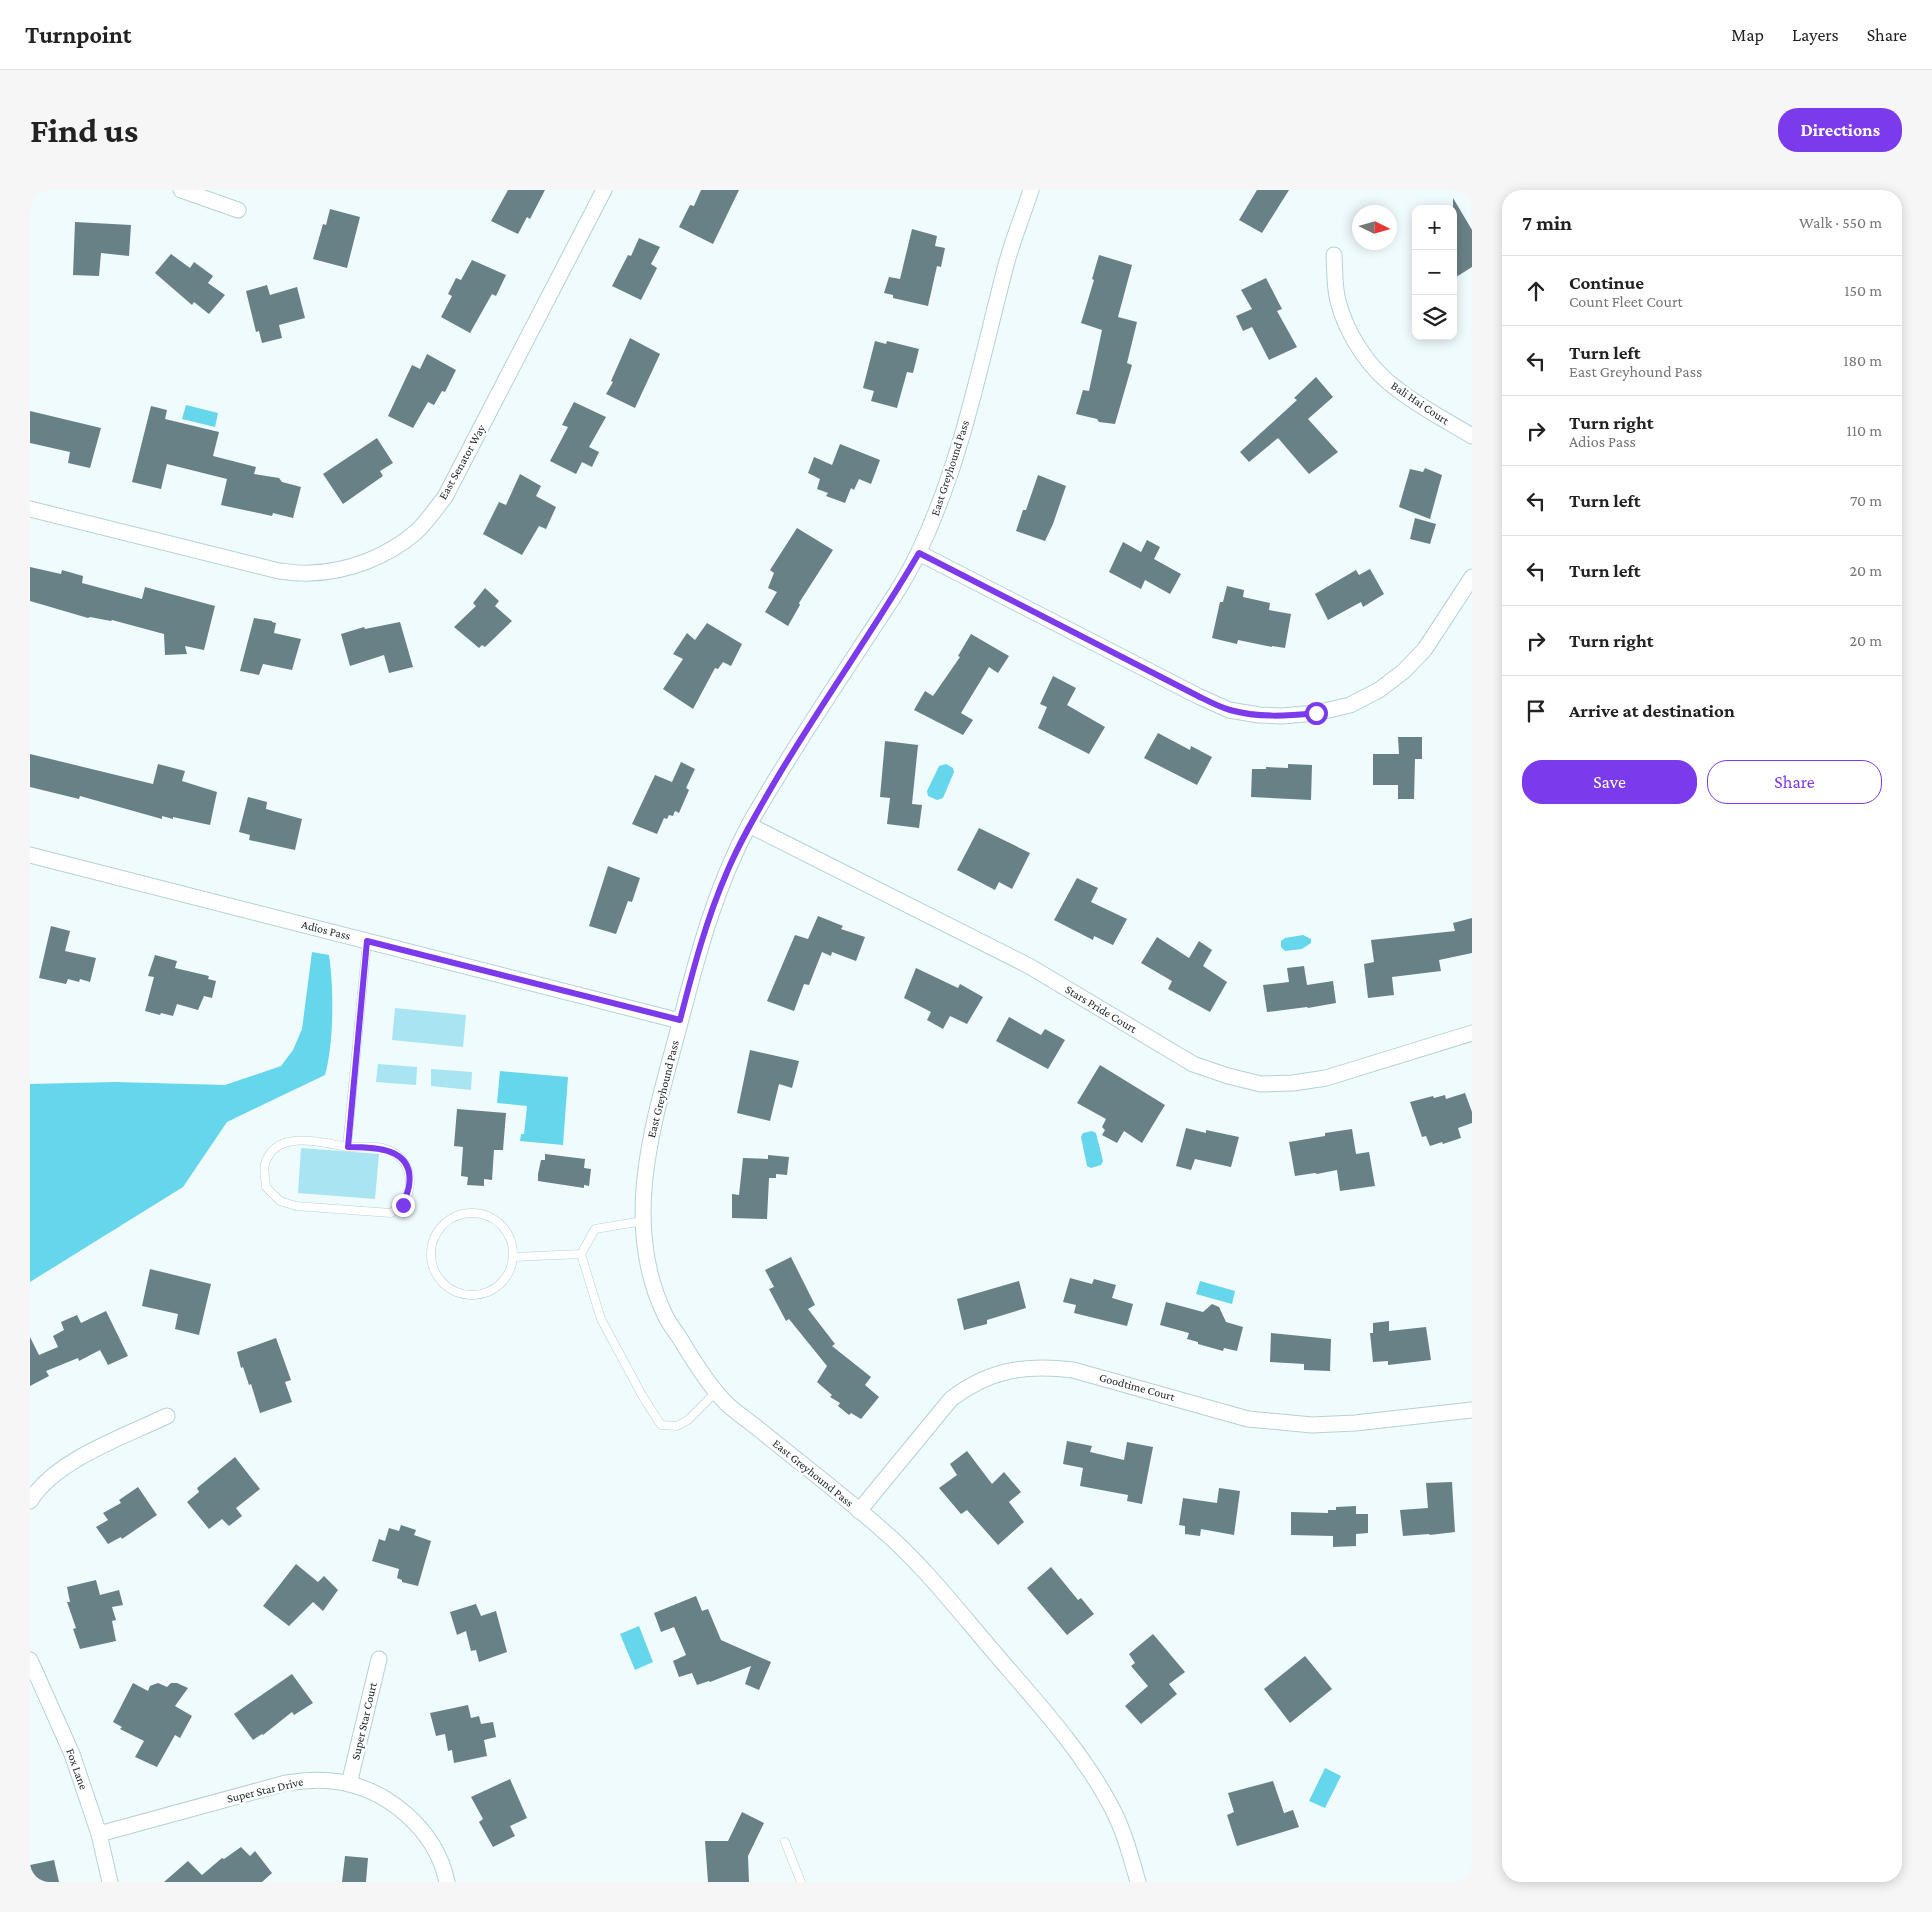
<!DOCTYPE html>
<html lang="en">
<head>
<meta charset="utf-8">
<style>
	:root { --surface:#fff; --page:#f6f6f6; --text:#222; --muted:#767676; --line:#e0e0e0; --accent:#7c3aed }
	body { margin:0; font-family:"Crimson Pro",serif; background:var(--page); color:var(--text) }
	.controls { position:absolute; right:15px; top:15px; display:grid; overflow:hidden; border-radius:10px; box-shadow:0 2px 12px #0003 }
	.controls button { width:45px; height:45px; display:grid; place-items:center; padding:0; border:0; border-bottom:1px solid var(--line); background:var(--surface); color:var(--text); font:25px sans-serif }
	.compass { position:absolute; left:1322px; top:15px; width:45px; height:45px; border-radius:50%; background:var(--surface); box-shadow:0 2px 12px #0003; rotate:95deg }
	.stop { position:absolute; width:15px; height:15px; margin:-11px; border:4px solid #7c3aed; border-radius:50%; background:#fff }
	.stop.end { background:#7c3aed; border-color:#fff; box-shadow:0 1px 5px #0008 }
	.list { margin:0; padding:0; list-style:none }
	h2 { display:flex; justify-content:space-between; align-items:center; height:65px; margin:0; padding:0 20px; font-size:21px }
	h2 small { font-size:16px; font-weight:400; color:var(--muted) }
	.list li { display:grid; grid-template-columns:32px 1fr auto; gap:15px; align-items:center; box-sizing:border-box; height:70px; padding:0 20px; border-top:1px solid var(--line) }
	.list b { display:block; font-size:19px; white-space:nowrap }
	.list p { margin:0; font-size:16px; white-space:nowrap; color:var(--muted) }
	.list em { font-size:16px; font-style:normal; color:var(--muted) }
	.actions { display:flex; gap:10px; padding:15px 20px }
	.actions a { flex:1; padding:11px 0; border:1px solid var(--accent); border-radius:20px; text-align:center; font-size:18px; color:var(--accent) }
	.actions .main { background:var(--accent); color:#fff }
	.icon { flex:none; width:28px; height:28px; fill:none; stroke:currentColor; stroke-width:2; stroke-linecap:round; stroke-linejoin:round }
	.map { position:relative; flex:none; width:1442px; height:1692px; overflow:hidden; border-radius:20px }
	header { display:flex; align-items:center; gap:30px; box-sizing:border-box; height:70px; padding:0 25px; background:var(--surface); border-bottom:1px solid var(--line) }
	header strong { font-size:24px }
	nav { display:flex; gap:28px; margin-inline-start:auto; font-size:18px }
	.intro { display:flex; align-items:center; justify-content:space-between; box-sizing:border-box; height:120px; padding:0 30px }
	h1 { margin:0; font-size:35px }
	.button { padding:12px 22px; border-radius:20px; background:var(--accent); color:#fff; font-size:18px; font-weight:700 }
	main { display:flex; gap:30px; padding:0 30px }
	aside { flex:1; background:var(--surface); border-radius:20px; box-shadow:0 2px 12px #0003 }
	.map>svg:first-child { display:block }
	.green { fill:#a8e4f2 }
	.water { fill:#66d6ed }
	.building { fill:#688187 }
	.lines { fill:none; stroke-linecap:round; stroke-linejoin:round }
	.service-casing { stroke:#b5d1d6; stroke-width:9 }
	.minor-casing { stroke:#b5d1d6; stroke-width:17 }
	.service { stroke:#fff; stroke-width:8 }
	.minor { stroke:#fff; stroke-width:15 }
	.route { stroke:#7c3aed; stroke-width:6 }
	.labels { text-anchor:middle; stroke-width:5; stroke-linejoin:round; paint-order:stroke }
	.street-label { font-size:12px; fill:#1b2628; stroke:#fff }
</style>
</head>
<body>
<header>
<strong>Turnpoint</strong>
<nav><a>Map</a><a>Layers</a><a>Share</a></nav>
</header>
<div class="intro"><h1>Find us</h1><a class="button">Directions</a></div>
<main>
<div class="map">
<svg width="1442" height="1692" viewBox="0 0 1442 1692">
	<rect width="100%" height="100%" fill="#f0fbfe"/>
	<!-- green -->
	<g class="green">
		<polygon points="365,818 436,825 433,857 362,850"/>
		<polygon points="348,874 387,877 386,895 346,892"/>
		<polygon points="401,879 442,882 441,900 401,896"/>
		<polygon points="271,958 349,964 345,1009 268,1003"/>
	</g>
	<!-- water -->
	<g class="water">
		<polygon points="156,215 188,223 185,237 152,229"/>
		<polygon points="916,574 923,578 924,582 913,608 907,610 898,606 897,601 909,576"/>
		<polygon points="1273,745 1281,749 1281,753 1272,759 1255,761 1251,757 1251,751 1255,748"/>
		<path d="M 282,762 L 299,765 C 304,798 304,853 295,885 L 197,932 L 153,997 L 0,1092 L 0,894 L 85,892 L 195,895 L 251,876 L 263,860 L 272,839 Z"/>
		<polygon points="470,881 538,887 533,955 490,951 491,944 494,944 497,916 467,913"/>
		<polygon points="1062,941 1066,943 1073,971 1071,975 1061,978 1057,976 1051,947 1053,943"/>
		<polygon points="1170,1091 1205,1101 1202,1114 1166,1104"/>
		<polygon points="609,1436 623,1472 605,1480 590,1444"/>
		<polygon points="1295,1578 1311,1586 1295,1618 1279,1611"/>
	</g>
	<!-- building -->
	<g class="building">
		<polygon points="478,0 515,0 500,29 497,27 488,44 461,31"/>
		<polygon points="671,0 709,0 683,54 649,37 660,15 664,16"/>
		<polygon points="1227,0 1259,0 1232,43 1209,30"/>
		<polygon points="1423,8 1442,40 1442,77 1423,89"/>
		<polygon points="300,19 330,27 317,78 283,69 293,34 296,35"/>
		<polygon points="45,32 101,35 99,66 71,63 69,86 43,85"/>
		<polygon points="882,39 907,46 905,56 915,58 911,77 907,76 898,116 863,108 863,105 854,103 859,87 870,89"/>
		<polygon points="609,48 630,57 621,74 627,78 611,110 582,96 598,65 601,66"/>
		<polygon points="141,64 160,78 164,72 183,86 178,93 195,105 179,124 164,112 162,115 125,83"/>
		<polygon points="1069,65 1102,75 1088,127 1107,132 1097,173 1102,175 1085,234 1069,232 1067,229 1046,224 1053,200 1059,201 1072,140 1051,133 1064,90 1062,89"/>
		<polygon points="442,70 476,85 466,106 462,104 440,143 411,127 422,106 418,104 426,88 431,90"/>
		<polygon points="1236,88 1252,119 1247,121 1267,157 1239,170 1222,137 1213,141 1206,126 1222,119 1211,100"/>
		<polygon points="237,95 240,105 267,97 275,128 249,135 252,148 232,153 229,141 226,142 216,101"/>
		<polygon points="600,148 630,164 605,218 576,204 583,192 581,191"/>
		<polygon points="845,151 856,154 857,151 889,159 883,183 877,182 867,218 841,211 844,201 833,198"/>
		<polygon points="397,164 426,180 415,202 412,201 404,215 398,212 383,238 358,226 382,175 390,179"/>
		<polygon points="1286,187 1303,207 1278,229 1308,262 1279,284 1248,248 1219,272 1210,262 1267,210 1264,208"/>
		<polygon points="544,212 576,227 559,257 569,262 562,277 552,272 546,284 520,271 538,237 532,235"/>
		<polygon points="121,216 137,220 135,229 189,242 183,266 226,277 224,284 249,288 252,292 271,297 263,328 243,323 242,326 191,315 197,289 137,274 131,299 102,292"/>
		<polygon points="0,221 71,238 60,278 38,273 40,262 0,253"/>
		<polygon points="347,248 363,273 350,281 353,286 313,314 293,284"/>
		<polygon points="810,254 850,270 841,294 829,289 824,300 821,298 815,313 796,306 798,303 787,299 790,289 778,283 784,267 802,275"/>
		<polygon points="1395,278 1412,285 1400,329 1369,317 1380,279 1393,282"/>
		<polygon points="490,284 511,296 506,306 526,317 516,339 509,336 492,365 453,344 469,312 476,315"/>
		<polygon points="1008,285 1036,296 1023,334 1015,351 986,341 993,320 996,320"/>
		<polygon points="1385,328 1406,334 1400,354 1380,349"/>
		<polygon points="767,338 803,360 769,413 770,415 758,436 735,422 747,402 738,398 744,383 740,380"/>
		<polygon points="1117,350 1130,357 1124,369 1151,384 1140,404 1115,390 1111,399 1079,382 1093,352 1111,362"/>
		<polygon points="0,377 31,384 32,380 53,386 52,393 112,409 115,397 185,416 174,460 155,456 157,464 135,465 134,444 82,430 81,431 60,427 58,428 0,411"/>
		<polygon points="1340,379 1354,404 1333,417 1331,412 1298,430 1285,404 1326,380 1329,385"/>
		<polygon points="1197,396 1214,400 1213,407 1240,413 1239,420 1261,424 1255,458 1242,456 1242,457 1208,450 1207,454 1182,448 1190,412 1193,412"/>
		<polygon points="455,398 469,411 465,416 482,431 455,457 452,455 449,458 424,437 446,416 443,413"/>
		<polygon points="224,428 242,431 242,432 246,433 244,443 271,449 262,480 233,474 229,485 210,481"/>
		<polygon points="370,432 383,477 359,483 354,465 320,476 311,444 334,437 335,439"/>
		<polygon points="677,433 712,454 701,476 693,472 688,479 685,478 663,519 633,499 653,469 643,464 657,443 665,450"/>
		<polygon points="941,444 979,466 968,483 959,477 931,523 943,530 933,545 884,520 895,501 903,506 930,467 928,466"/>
		<polygon points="1023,486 1046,498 1037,515 1075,537 1059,564 1008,538 1017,517 1010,514"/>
		<polygon points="1128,543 1160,560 1161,556 1182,567 1167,595 1114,568"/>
		<polygon points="1368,547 1392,547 1392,569 1385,569 1384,609 1368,609 1368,595 1343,595 1343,564 1369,564"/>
		<polygon points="855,551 888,555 882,614 892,615 889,638 857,634 860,608 850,607"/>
		<polygon points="0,564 123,594 128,574 155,581 152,591 187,602 180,635 143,627 143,629 132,626 132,629 50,606 49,609 0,597"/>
		<polygon points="651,572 665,579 656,598 659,600 649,623 645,621 643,626 639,625 637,629 634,628 627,644 602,634 625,585 642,592"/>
		<polygon points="1258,574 1282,575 1281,610 1221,607 1222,579 1236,579 1236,577 1258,578"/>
		<polygon points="218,607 237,612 236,619 272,629 265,660 219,650 220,645 209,642"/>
		<polygon points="949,638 1000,663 982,699 969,692 965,700 927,680"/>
		<polygon points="578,676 610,688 602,712 598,711 586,744 559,736"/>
		<polygon points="1047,688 1068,698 1061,712 1097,729 1083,755 1064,746 1063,750 1024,730"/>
		<polygon points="788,726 813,736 811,739 835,747 826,771 802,762 801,766 792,762 779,795 774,794 764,821 737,811 765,745 778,749"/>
		<polygon points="1442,728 1442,763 1409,770 1411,781 1362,787 1364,805 1338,808 1334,774 1344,772 1341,750 1425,741 1423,733"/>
		<polygon points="21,736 40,741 35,761 66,768 60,792 50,789 49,792 38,789 36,794 9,788"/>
		<polygon points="1127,747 1159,768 1169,751 1182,760 1173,776 1197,792 1180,822 1138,799 1142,791 1111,773"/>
		<polygon points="125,765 147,771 145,778 179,786 178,789 186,791 182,808 174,806 168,820 147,814 143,826 131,823 130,825 115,821 124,787 118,786"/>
		<polygon points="1274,776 1277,795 1303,791 1306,813 1278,818 1277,817 1237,822 1233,795 1259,792 1257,778"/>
		<polygon points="886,778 928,798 930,794 953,807 937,834 920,826 913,839 897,830 901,822 874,808"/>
		<polygon points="979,827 1011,845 1015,839 1035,850 1018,879 966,851"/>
		<polygon points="720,860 769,871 762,898 749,894 740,931 707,923"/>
		<polygon points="1070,875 1135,915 1112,953 1094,941 1087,953 1072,945 1075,940 1072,937 1076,929 1047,913"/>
		<polygon points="1435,903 1442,922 1442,933 1428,938 1431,948 1413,954 1412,952 1400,956 1396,946 1392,947 1380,912 1403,906 1404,908 1415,905 1416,909"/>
		<polygon points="427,919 476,923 473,960 464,960 462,990 454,989 454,996 437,995 438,987 431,986 433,957 424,956"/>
		<polygon points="1156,938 1176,943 1176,940 1209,947 1201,977 1165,969 1161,980 1146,976"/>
		<polygon points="1322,939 1326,964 1339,962 1345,996 1310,1001 1307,980 1287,984 1285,983 1265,986 1259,952 1295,946 1295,943"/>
		<polygon points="515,964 555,969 554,978 561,979 559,996 554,995 554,998 508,991 508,984 511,970 515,970"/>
		<polygon points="738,965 759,967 757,985 746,984 746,988 739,988 737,1029 702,1028 702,1004 709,1005 713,968 738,969"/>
		<polygon points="761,1067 785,1115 778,1119 805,1154 802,1156 841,1187 835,1195 849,1207 831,1229 821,1223 819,1225 808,1216 810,1213 800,1207 802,1205 787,1192 797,1176 759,1129 756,1131 739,1099 744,1097 735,1080"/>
		<polygon points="120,1079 181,1094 169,1145 145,1139 148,1124 112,1116"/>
		<polygon points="1040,1088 1062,1094 1064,1089 1086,1095 1082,1108 1103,1114 1097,1136 1044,1123 1046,1115 1033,1112"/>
		<polygon points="989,1091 996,1118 957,1130 957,1134 934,1140 927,1109"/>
		<polygon points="1136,1112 1173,1122 1182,1114 1189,1117 1196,1132 1213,1137 1207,1161 1194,1158 1193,1161 1168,1154 1168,1152 1157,1149 1159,1143 1130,1135"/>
		<polygon points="76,1121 98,1166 78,1175 70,1160 49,1171 48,1168 16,1181 19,1186 0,1196 0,1147 9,1165 28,1157 23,1146 34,1140 31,1132 47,1125 51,1133"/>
		<polygon points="1359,1131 1359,1141 1396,1137 1401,1170 1358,1175 1358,1171 1343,1172 1340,1143 1343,1143 1343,1133"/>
		<polygon points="1241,1143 1301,1149 1300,1181 1274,1180 1274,1174 1240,1172"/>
		<polygon points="246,1148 261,1190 255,1192 262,1212 230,1223 221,1194 219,1195 213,1177 211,1178 207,1162"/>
		<polygon points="1037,1251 1062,1256 1060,1262 1094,1270 1097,1252 1123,1257 1112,1314 1097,1311 1098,1305 1050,1296 1053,1278 1033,1274"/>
		<polygon points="937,1261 962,1294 974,1282 991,1302 979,1312 994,1332 968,1355 937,1320 931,1324 909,1298 927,1285 920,1274"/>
		<polygon points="205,1267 230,1299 206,1318 212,1326 199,1336 192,1329 179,1339 157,1312 169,1302 167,1298"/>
		<polygon points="1422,1292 1425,1342 1400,1345 1399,1344 1373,1346 1370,1320 1398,1318 1396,1293"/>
		<polygon points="108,1297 127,1325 92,1349 91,1347 78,1354 66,1337 78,1330 73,1323 91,1313 89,1310"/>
		<polygon points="1189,1298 1210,1301 1204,1345 1171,1339 1170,1346 1155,1344 1155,1336 1149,1335 1153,1308 1187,1313"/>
		<polygon points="1326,1316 1326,1324 1338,1324 1338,1343 1326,1344 1326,1356 1303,1357 1303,1346 1261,1345 1261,1322 1298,1323 1298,1320 1306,1320 1306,1317"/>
		<polygon points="371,1335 386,1340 384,1345 401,1351 388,1396 372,1392 372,1390 367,1388 369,1379 342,1371 349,1349 355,1351 359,1338 369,1341"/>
		<polygon points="266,1374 288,1392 294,1386 308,1400 293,1421 283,1412 259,1436 233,1416"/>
		<polygon points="1021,1377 1048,1410 1051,1408 1064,1424 1037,1445 997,1398"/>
		<polygon points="66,1390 70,1405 89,1400 93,1415 82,1417 86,1430 82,1431 86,1451 50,1459 43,1439 46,1438 37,1412 40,1412 37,1397"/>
		<polygon points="666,1406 672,1421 678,1419 691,1450 741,1472 729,1500 715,1494 721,1476 680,1492 679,1491 667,1495 662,1483 649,1487 643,1471 656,1465 644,1437 631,1442 624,1423"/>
		<polygon points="446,1414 451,1426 466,1421 477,1462 449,1472 446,1460 441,1461 436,1441 427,1445 420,1422"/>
		<polygon points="1123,1444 1155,1482 1139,1494 1147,1504 1111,1534 1095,1516 1118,1496 1101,1476 1105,1473 1099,1464"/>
		<polygon points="1275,1466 1302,1499 1260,1533 1234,1499"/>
		<polygon points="262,1484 283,1513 264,1525 262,1522 233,1545 232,1544 223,1550 204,1524"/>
		<polygon points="103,1493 118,1501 120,1496 128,1493 137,1497 141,1493 147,1493 158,1498 145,1516 162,1526 150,1548 145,1545 127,1577 105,1567 114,1551 90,1539 92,1537 83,1532"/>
		<polygon points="438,1515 441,1528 449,1526 451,1534 463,1532 466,1547 454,1550 457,1566 424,1573 422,1560 418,1561 415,1544 406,1546 400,1523"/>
		<polygon points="480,1589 497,1628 480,1636 485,1646 463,1657 449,1632 453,1629 441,1607"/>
		<polygon points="1243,1591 1254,1623 1263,1620 1269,1637 1207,1656 1197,1625 1204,1622 1198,1603"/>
		<polygon points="712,1622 734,1633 718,1666 719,1692 678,1692 675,1651 698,1651"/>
		<polygon points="211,1657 220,1666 225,1661 242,1683 232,1692 134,1692 158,1671 172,1685 192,1668 194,1669"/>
		<polygon points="315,1666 338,1668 336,1692 312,1692"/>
		<polygon points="24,1670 29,1692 0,1692 0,1675"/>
	</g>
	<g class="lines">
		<!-- service casing -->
		<g class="service-casing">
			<g id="service">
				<path d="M 317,957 C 328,957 342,955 353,958 C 379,965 387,992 373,1014 C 371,1018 364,1020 361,1023 L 266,1016 L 250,1011 L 236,997 C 236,990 233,981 235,974 C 245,939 291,952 317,957 L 337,751"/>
				<circle cx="442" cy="1064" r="41"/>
				<polyline points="613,1031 565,1039 551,1064 571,1129 613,1207 631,1235 647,1236 658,1230 687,1201"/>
				<polyline points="483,1067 551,1064"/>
				<polyline points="755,1652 771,1692"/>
			</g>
		</g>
		<!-- minor casing -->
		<g class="minor-casing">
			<g id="minor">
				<polyline points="151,0 208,20"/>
				<path d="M 1001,0 C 993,25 983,49 976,75 C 951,170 933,267 891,357 C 875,393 851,425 830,458 C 792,516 754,573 720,633 C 685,698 667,767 649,837 C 624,931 590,1032 635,1125 C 639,1134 646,1142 651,1150 C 664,1172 679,1196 697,1214 C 709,1225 723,1234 736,1245 C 774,1276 813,1305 850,1338 C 890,1372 923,1414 957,1454 C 1001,1506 1050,1557 1082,1618 C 1094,1641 1101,1667 1108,1692"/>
				<path d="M 1304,65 C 1305,79 1304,96 1308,111 C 1316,143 1339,179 1367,199 C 1390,217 1417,231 1442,246"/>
				<path d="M 0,319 L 249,381 C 259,382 270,384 280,383 C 318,382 357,367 386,342 C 397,332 406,318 415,307 L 574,0"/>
				<polyline points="889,363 1168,506 1199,520 1229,525 1252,526 1286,523 1320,515 1349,500 1374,481 1395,459 1442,387"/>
				<polyline points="719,635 999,776 1163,874 1198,886 1231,894 1263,893 1296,888 1442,843"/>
				<polyline points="0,665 650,831"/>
				<path d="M 0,1311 C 25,1270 95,1246 137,1226"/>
				<path d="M 829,1321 L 921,1209 C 959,1180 995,1174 1043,1180 L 1218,1229 L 1282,1235 L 1325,1233 L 1442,1220"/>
				<polyline points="0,1470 42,1564 69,1644 80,1692"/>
				<polyline points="319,1594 349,1469"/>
				<path d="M 69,1644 L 256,1593 C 271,1591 286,1589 302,1591 C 355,1596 406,1639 417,1692"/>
			</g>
		</g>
		<!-- service -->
		<use href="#service" class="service"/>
		<!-- minor -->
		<use href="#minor" class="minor"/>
	</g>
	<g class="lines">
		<!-- route -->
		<path class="route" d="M 373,1015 C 375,1009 378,1002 379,996 C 385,957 344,957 318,957 L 337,751 L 650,830 C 663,780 676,730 697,682 C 711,649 729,619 747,588 C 792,512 844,440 889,363 L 1168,506 C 1178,511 1189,517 1200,520 C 1229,528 1257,526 1286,523"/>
	</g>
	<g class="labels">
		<!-- street labels -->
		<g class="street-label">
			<text transform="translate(1390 213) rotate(34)" y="4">Bali Hai Court</text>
			<text transform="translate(432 272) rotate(-61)" y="4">East Senator Way</text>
			<text transform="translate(920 278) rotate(-72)" y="4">East Greyhound Pass</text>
			<text transform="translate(296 740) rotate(14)" y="4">Adios Pass</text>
			<text transform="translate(1071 819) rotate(31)" y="4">Stars Pride Court</text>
			<text transform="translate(633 899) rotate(-76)" y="4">East Greyhound Pass</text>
			<text transform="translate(1107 1197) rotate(15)" y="4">Goodtime Court</text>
			<text transform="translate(783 1283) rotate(39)" y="4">East Greyhound Pass</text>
			<text transform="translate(334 1531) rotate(-77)" y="4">Super Star Court</text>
			<text transform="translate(47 1579) rotate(70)" y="4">Fox Lane</text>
			<text transform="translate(235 1600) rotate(-13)" y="4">Super Star Drive</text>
		</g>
	</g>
</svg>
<div class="controls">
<button>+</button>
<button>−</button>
<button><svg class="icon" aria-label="layers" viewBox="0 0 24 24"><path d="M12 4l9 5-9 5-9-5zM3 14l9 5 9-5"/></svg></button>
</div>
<svg class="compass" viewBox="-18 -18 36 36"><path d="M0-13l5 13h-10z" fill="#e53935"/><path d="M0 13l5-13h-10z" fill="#767676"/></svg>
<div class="stop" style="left:1286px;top:523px"></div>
<div class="stop end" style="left:373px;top:1015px"></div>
</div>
<aside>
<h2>7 min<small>Walk · 550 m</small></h2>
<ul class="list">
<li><svg class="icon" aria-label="ahead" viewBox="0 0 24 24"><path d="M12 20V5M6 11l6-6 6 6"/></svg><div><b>Continue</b><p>Count Fleet Court</p></div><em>150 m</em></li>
<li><svg class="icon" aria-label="left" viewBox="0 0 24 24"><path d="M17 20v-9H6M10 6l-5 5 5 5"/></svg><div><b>Turn left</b><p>East Greyhound Pass</p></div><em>180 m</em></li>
<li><svg class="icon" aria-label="right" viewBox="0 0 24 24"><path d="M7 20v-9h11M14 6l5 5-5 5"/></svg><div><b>Turn right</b><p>Adios Pass</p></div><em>110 m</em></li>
<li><svg class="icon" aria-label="left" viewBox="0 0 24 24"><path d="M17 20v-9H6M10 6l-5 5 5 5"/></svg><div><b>Turn left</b></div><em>70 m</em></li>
<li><svg class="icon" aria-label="left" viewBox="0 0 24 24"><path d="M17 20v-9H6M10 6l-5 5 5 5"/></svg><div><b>Turn left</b></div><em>20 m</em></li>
<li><svg class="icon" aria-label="right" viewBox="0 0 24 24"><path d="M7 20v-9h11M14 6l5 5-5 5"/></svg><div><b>Turn right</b></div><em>20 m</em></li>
<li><svg class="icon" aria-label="arrive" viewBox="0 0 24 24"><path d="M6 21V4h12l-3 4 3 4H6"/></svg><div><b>Arrive at destination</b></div></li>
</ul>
<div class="actions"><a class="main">Save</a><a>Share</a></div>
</aside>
</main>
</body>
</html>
